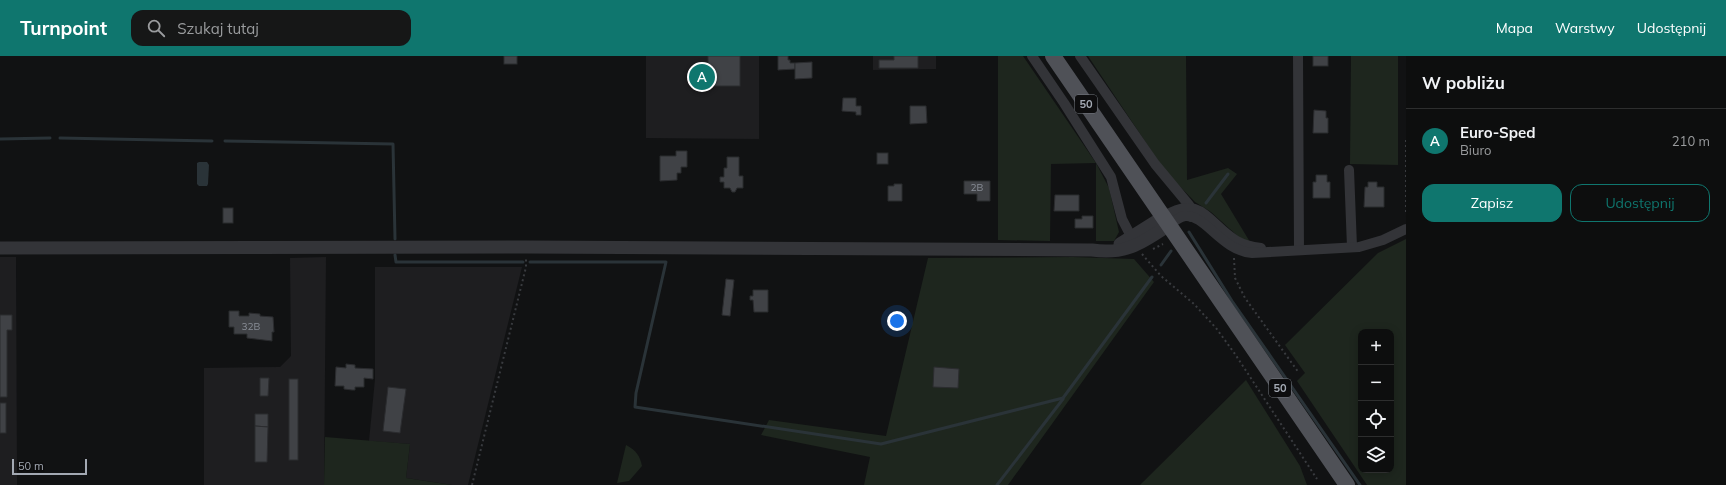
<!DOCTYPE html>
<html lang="pl">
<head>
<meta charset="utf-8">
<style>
	:root { --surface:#0d0e0e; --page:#161717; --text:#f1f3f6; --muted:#9a9c9e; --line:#2d2e2e; --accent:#0f766e }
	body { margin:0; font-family:Mulish,sans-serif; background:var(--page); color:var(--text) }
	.controls { position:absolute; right:12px; bottom:12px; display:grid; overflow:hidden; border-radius:8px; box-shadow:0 2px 10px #0003 }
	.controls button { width:36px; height:36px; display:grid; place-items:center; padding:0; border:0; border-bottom:1px solid var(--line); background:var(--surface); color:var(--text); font:20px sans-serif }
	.scale { position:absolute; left:12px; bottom:10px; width:75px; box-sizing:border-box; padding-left:4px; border:2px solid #a3a9b3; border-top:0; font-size:11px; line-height:14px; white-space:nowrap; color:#a3a9b3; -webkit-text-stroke:3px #0d0d0e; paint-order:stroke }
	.you { position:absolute; left:897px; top:265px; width:14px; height:14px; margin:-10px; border:3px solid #fff; border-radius:50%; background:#1a73e8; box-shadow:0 0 0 6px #1a73e833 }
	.badge { display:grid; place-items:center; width:26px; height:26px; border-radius:50%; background:var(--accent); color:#fff; font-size:13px; font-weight:700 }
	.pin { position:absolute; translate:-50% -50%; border:2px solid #fff; box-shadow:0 1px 4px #0006 }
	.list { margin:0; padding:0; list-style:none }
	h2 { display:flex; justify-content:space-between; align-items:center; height:52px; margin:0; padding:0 16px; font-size:17px }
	h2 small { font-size:13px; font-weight:400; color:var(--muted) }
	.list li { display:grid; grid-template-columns:26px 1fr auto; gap:12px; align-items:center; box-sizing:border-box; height:64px; padding:0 16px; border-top:1px solid var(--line) }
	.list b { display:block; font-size:15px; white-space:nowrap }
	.list p { margin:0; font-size:13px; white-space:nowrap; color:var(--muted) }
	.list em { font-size:13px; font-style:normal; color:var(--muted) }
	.actions { display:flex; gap:8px; padding:12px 16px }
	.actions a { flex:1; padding:9px 0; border:1px solid var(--accent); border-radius:12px; text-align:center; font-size:14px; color:var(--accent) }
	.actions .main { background:var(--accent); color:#fff }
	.icon { flex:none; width:22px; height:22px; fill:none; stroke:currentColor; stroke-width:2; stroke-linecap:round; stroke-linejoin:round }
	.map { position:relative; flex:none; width:1406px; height:429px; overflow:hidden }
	header { display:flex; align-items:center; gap:24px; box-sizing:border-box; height:56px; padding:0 20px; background:var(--accent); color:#fff }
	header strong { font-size:19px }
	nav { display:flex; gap:22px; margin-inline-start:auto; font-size:14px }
	.search { width:280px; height:36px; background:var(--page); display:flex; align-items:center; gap:10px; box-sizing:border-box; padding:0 14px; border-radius:12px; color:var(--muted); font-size:15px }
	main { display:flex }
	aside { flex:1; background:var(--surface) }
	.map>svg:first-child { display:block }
	.built { fill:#1e1e20 }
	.green { fill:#1e261e; fill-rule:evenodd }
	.water { fill:#2a3338 }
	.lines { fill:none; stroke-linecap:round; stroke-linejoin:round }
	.stream { stroke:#2a3338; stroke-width:3 }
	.building { fill:#404246; stroke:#2b2c2f }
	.path { stroke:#393b3f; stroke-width:2; stroke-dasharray:2 3; stroke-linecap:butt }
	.minor { stroke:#333438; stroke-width:10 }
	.tertiary { stroke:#333438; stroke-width:13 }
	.primary { stroke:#4f5157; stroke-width:16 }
	.labels { text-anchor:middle; stroke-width:3; stroke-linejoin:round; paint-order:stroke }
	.number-label { font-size:10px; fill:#8a8f98 }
	.shield { fill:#0d0d0e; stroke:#767a82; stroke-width:1 }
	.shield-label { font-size:11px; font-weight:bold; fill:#a3a9b3 }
</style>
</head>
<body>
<header>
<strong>Turnpoint</strong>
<div class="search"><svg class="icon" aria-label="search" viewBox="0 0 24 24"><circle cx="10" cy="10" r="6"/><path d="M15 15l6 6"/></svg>Szukaj tutaj</div>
<nav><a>Mapa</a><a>Warstwy</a><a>Udostępnij</a></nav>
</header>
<main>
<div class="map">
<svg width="1406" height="429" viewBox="0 0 1406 429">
	<rect width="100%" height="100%" fill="#111213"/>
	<!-- built -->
	<g class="built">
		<polygon points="646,0 759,0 759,83 646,82"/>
		<polygon points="873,0 936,0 936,13 873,14"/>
		<polygon points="0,201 16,201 17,429 0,429"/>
		<polygon points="326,201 324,429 204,429 204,312 280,311 291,300 290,202"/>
		<polygon points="375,211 522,211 468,429 452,429 406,422 410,388 369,385 375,323"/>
	</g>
	<!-- green -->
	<g class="green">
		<polygon points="998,0 1023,0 1096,107 1109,132 1119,176 1114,185 1096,185 1096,107 1051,108 1050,185 998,184"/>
		<polygon points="1088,0 1186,0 1187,124 1228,112 1237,118 1221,138 1250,186 1241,183 1211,156 1195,146 1165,115"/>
		<polygon points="1351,0 1398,0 1398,109 1350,108"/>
		<path d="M 1406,183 L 1406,429 L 1367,429 L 1297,325 L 1305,317 L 1285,289 L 1378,197 ZM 1361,276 L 1391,276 L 1391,414 L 1361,414 Z"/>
		<polygon points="1073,201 1134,203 1154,226 1008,429 864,429 870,401 761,379 769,364 886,380 928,202"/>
		<polygon points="1246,324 1300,410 1307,429 1140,429"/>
		<polygon points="325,381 410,388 406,422 452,429 324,429"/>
		<path d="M 626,389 C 636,394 640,400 642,410 L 629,425 L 617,427 Z"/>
	</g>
	<!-- water -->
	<polygon class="water" points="199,106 207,106 209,109 208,128 207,130 199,130 197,128 197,107"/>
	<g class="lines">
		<!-- stream -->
		<g class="stream">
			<polyline points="60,82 212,85"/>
			<polyline points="0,83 50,82"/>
			<polyline points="225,85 393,88 395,183"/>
			<polyline points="1206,147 1228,118"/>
			<polyline points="1189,176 1232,245 1360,429"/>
			<polyline points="395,199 396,206 523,206"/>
			<polyline points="530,206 666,206 636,337 635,351 881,388 1063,342 1152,221"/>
			<polyline points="1161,209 1171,195"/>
			<polyline points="997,429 1063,343"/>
		</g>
	</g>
	<!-- building -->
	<g class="building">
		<rect x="504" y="0" width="13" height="8"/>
		<rect x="708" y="0" width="32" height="30"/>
		<polygon points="778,0 788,0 788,4 790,4 790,7 795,7 795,13 778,14"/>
		<polygon points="894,0 918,0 918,12 879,12 879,4 894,4"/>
		<rect x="1313" y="0" width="15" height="10"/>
		<polygon points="812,6 812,22 795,23 795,7"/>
		<polygon points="843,42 856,42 856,50 861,50 861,59 856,59 856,56 842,55"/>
		<polygon points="910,50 926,50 927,67 910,68"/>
		<polygon points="1314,54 1326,55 1326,62 1328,62 1328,77 1313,77"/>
		<polygon points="676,95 687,95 687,111 681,111 681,117 677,117 677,124 660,125 660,100 676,100"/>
		<rect x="877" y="97" width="11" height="11"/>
		<polygon points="727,101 739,101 739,120 743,120 743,132 737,132 735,136 732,136 730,132 724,132 724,126 720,126 720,121 724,121 724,112 727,112"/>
		<polygon points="1316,119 1327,119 1327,126 1330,126 1330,142 1313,142 1313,126 1316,126"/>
		<polygon points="964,125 990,125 990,145 977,145 977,138 964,138"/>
		<polygon points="1368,126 1377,126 1377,131 1384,131 1384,151 1364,151 1365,131 1368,131"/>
		<polygon points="894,128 902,128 902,145 888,145 888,130 894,130"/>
		<polygon points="1055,139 1079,139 1079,155 1054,155"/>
		<rect x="223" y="152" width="10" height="15"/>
		<polygon points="1082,160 1093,160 1093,172 1075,172 1075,163 1082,163"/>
		<polygon points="726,223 734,224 730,260 722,259"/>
		<polygon points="753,234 768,234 768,256 754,256 753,244 750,244 750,240 753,240"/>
		<polygon points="229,255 239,255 239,260 249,260 249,257 260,258 260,260 273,261 274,276 272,276 272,285 247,282 247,278 234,278 234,271 229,271"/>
		<polygon points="0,259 12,259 12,274 7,274 7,341 0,341"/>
		<polygon points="346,308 355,309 355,312 373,313 373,323 364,322 364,331 355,331 355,334 352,334 344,333 344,330 335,330 336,311 346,312"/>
		<polygon points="934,311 959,313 958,332 933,331"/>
		<polygon points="260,322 269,322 268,340 260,340"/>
		<rect x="289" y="323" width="9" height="81"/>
		<polygon points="388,331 406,333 400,377 383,375"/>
		<rect x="0" y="347" width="6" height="30"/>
		<polygon points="255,358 268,358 268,371 255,370"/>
		<polygon points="255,370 268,371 267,406 255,406"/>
	</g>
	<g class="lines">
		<!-- path -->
		<g class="path">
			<polyline points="1406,84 1406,159"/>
			<polyline points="1153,193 1163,188"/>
			<polyline points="1142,198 1161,220 1194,248 1216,272 1235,298 1317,423"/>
			<polyline points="1234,202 1235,222 1245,242 1299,317"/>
			<polyline points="472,429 526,211 526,202"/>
		</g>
		<!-- minor -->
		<g class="minor">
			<polyline points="1032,0 1064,47 1111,121 1122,163 1134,186"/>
			<polyline points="1080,0 1155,108 1189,149 1191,152 1191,161"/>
			<polyline points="1298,0 1299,194"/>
			<polyline points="1349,114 1352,191"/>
			<path d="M 1163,161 C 1201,136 1209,169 1237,185 C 1244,189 1254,191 1261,192"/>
			<path d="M 1169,169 C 1174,165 1179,161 1185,160 C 1205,158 1222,195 1252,197 L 1359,191 L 1383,184 L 1406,173"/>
		</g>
		<!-- tertiary -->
		<g class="tertiary">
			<polyline points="1120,188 1163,161"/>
			<path d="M 0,192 L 526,191 L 1092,194 C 1126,199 1142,187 1169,169"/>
		</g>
		<!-- primary -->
		<polyline class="primary" points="1053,0 1347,429"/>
	</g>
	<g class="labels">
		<!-- number labels -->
		<g class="number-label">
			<text x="977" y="135">2B</text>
			<text x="251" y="274">32B</text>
		</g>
		<!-- shield labels -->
		<g class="shield">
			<rect x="1075" y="39" width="22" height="18" rx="3"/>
			<rect x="1269" y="323" width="22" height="18" rx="3"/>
		</g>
		<g class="shield-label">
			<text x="1086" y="52">50</text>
			<text x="1280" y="336">50</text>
		</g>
	</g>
</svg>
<div class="controls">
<button>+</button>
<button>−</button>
<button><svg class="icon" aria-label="locate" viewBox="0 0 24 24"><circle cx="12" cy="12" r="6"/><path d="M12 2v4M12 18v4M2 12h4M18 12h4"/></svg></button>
<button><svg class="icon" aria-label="layers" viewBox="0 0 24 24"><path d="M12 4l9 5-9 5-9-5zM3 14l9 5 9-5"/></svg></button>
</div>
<div class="scale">50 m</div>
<div class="you"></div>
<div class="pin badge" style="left:702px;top:21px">A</div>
</div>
<aside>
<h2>W pobliżu<small></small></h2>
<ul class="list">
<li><span class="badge">A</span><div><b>Euro-Sped</b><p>Biuro</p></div><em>210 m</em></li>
</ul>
<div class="actions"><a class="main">Zapisz</a><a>Udostępnij</a></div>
</aside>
</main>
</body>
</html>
